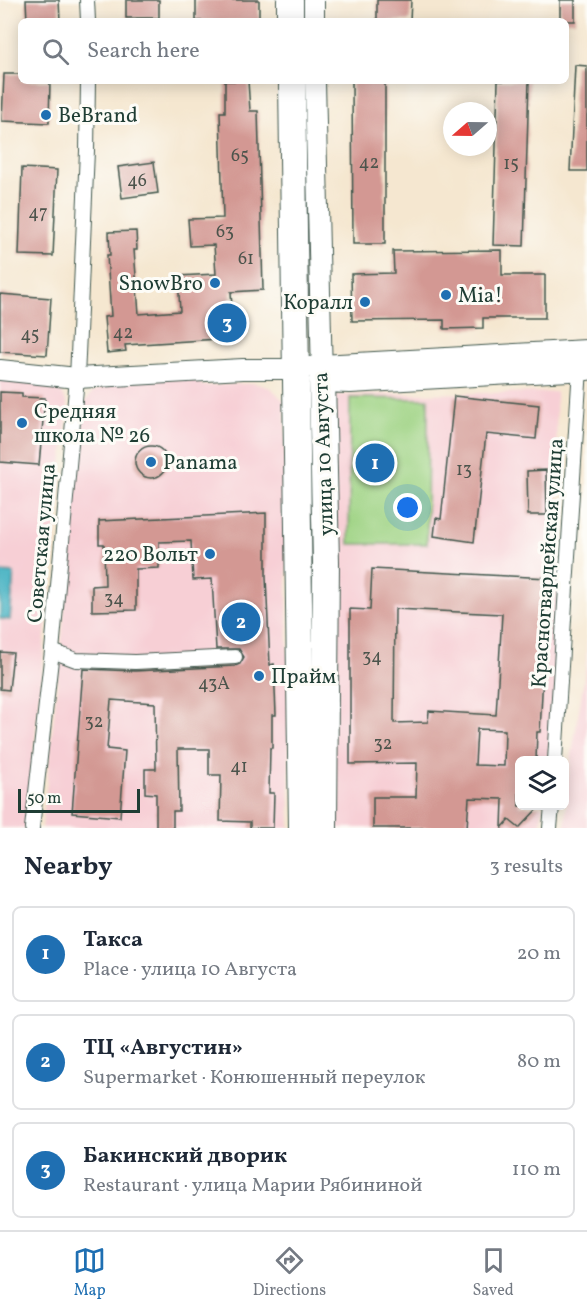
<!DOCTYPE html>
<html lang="en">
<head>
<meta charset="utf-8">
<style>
	:root { --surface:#fff; --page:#f2f2f3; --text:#1f2937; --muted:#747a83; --line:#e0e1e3; --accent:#1f6fb2 }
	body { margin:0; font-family:Vollkorn,serif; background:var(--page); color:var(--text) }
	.controls { position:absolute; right:18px; bottom:18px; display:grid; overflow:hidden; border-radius:9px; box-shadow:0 3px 15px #0003 }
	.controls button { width:54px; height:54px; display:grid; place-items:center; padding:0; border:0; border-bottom:2px solid var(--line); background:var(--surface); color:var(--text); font:30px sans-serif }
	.compass { position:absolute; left:443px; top:102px; width:54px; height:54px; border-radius:50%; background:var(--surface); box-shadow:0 3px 15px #0003; rotate:250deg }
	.scale { position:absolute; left:18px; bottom:15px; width:122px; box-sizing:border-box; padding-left:6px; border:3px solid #1f3d34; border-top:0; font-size:16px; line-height:21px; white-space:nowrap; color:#1f3d34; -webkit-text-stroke:4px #fdfcf7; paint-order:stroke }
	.you { position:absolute; left:408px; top:508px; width:21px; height:21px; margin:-15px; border:4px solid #fff; border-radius:50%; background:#1a73e8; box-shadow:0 0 0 9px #1a73e833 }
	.badge { display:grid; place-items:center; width:39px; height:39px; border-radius:50%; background:var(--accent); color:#fff; font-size:20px; font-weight:700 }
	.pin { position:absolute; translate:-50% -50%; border:3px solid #fff; box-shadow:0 2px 6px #0006 }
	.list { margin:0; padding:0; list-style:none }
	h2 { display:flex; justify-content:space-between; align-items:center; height:78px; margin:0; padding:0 24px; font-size:26px }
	h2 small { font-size:20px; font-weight:400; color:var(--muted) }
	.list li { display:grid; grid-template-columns:39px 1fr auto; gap:18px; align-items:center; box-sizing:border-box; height:96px; margin:0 12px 12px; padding:0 12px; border:2px solid var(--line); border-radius:9px }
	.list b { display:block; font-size:22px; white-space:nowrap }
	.list p { margin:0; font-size:20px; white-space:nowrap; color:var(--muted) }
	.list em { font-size:20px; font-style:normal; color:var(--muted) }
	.icon { flex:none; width:33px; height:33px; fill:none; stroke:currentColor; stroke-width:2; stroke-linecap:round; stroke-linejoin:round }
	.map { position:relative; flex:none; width:587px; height:828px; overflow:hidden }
	.search { position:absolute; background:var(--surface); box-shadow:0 3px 15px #0003; left:18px; right:18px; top:18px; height:66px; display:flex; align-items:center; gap:15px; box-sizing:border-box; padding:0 21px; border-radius:9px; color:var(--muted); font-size:22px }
	.sheet { height:402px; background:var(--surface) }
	nav { display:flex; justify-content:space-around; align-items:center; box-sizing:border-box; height:84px; border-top:2px solid var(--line); background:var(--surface); font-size:16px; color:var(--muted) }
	nav a { display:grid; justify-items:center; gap:3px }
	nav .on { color:var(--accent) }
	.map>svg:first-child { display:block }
	.built { fill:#f7cfd5 }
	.green { fill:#9fd384; stroke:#5f885c; stroke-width:1.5 }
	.water { fill:#46b2c3; stroke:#32787c; stroke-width:1.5 }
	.building { fill:#d39893; fill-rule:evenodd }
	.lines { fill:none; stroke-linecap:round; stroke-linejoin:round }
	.street-casing { stroke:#3f564b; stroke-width:16 }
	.secondary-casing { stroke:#3f564b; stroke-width:22 }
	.highway-casing { stroke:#3f564b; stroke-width:28 }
	.street { stroke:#fff; stroke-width:14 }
	.secondary { stroke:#fff; stroke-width:20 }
	.highway { stroke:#fff; stroke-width:26 }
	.poi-dot { fill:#1f6fb2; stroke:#fdfcf7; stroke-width:2 }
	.labels { text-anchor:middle; stroke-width:6; stroke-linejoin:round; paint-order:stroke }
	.number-label { font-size:18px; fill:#4c544c }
	.poi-label { font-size:21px; fill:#1f3d34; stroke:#fdfcf7; text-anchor:start }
	.street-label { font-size:21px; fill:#1f3d34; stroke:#fdfcf7 }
</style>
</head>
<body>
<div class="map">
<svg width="587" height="828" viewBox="0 0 587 828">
	<rect width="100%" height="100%" fill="#fdfcf7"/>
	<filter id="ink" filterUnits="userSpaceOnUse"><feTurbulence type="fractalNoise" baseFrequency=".0167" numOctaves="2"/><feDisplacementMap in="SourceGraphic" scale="12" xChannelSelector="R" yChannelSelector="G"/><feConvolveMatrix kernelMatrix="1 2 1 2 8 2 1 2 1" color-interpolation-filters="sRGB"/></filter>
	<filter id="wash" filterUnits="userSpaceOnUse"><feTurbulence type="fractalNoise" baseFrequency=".008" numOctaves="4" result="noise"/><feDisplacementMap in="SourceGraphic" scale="24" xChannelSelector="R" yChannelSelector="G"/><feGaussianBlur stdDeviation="1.35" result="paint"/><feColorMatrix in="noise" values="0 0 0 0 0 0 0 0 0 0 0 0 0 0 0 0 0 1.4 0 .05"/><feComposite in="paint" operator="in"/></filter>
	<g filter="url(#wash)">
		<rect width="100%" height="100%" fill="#f5e7d0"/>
		<!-- built -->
		<g class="built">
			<polygon points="200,376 202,386 254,383 271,388 285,402 290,828 42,828 61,649 81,412 85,402 92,393 111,382"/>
			<polygon points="0,378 51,384 62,393 68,406 26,828 0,828"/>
			<polygon points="556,392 560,664 548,760 520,760 520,806 543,806 540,828 332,828 335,395"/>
			<polygon points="587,633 587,828 565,828 568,779 586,666"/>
		</g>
		<!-- green -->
		<polygon class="green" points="350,398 428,399 427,544 349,544"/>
		<!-- water -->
		<polygon class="water" points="0,572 14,573 10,620 0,619"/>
		<g id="blocks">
			<!-- building -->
			<g class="building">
				<polygon points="26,0 59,0 60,21 27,21"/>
				<rect x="126" y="0" width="33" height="18"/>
				<rect x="196" y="0" width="63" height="21"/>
				<polygon points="377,0 411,0 410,21 377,21"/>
				<rect x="560" y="0" width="15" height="21"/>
				<polygon points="575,65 587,66 587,171 570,171"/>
				<polygon points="4,74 21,74 21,81 50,81 49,123 2,121"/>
				<polygon points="225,81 248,81 250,111 258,111 263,290 231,292 234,338 125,345 126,351 107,353 104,317 111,316 107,255 110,255 109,232 136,231 137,250 134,250 139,314 180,311 178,276 216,274 214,245 190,246 188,219 223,218 220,112 225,112"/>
				<polygon points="352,81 385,81 385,244 353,244"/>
				<polygon points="498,81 529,81 524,246 493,245"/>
				<polygon points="154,162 158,193 122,198 118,167"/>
				<polygon points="22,168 57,170 53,256 19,255"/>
				<polygon points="502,250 502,275 545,275 545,318 483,318 483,328 444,329 444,320 352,321 351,274 394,273 393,251"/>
				<polygon points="0,294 51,298 47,355 0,352"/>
				<polygon points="0,392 22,393 22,397 45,398 39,465 0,462"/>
				<polygon points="454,396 539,405 536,439 486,434 474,542 434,536 436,518 441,519"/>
				<circle cx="151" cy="462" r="16"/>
				<polygon points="546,470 547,515 528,515 527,471"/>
				<polygon points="266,513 266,577 270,665 274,664 276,715 272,715 272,748 270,748 269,793 274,793 273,828 250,828 250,822 220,821 221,775 209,775 209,749 178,749 179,811 173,811 173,828 156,828 156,794 145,793 145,769 156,769 155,703 111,700 107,749 125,751 120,817 72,813 83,669 135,671 235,666 240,664 244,657 239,649 216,649 212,579 193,580 191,541 159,542 159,568 136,569 136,610 92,611 92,586 105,585 104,544 99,544 99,521"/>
				<path d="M 372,569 L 548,578 L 540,732 L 537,732 L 536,760 L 519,760 L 519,806 L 540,806 L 519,828 L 509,820 L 502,828 L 503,799 L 469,798 L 467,828 L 373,828 L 373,797 L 416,797 L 417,763 L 350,764 L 350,609 L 370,610 ZM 395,609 L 502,614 L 496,715 L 429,711 L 428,722 L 394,723 ZM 477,729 L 505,730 L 504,766 L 475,765 Z"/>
				<polygon points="0,652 13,653 9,690 0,689"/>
			</g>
		</g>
	</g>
	<g filter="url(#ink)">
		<use href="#blocks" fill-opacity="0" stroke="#3f564b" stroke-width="1.5"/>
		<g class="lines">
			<!-- street casing -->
			<g class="street-casing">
				<g id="street">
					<polyline points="87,0 88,21"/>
					<polyline points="52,651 76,660 135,662 235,657"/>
					<polyline points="555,760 580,368"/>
					<polyline points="32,828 52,651 77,378 87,151 88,81"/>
					<polyline points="550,828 552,806"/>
				</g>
			</g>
			<!-- secondary casing -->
			<g class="secondary-casing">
				<g id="secondary">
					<polyline points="314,0 314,21"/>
					<polyline points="315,81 322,377"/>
					<polyline points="0,370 77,378 243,369 297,369 321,365 587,350"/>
				</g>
			</g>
			<!-- highway casing -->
			<g class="highway-casing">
				<g id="highway">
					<polyline points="290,0 290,21"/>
					<polyline points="292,81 302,828"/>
					<polyline points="324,828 326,562 322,379 350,380 587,367"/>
				</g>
			</g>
			<!-- street -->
			<use href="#street" class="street"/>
			<!-- secondary -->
			<use href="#secondary" class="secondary"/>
			<!-- highway -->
			<use href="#highway" class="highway"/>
		</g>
	</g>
	<!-- markers -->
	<g class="poi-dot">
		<circle cx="46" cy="115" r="6"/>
		<circle cx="215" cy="283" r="6"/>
		<circle cx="446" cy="295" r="6"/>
		<circle cx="365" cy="302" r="6"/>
		<circle cx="22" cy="423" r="6"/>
		<circle cx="151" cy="462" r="6"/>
		<circle cx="210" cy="554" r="6"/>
		<circle cx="259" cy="676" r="6"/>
	</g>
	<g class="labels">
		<!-- number labels -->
		<g class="number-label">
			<text x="240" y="161">65</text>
			<text x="369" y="168">42</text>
			<text x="511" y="169">15</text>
			<text x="137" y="186">46</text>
			<text x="38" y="218">47</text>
			<text x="225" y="237">63</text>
			<text x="246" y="264">61</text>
			<text x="123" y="338">42</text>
			<text x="30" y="340">45</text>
			<text x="464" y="475">13</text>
			<text x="114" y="604">34</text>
			<text x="372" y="662">34</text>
			<text x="214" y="689">43А</text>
			<text x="94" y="727">32</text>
			<text x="383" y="749">32</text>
			<text x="239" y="772">41</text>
		</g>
		<!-- poi labels -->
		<g class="poi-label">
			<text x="58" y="122">BeBrand</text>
			<text x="203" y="290" text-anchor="end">SnowBro</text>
			<text x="458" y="302">Mia!</text>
			<text x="353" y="309" text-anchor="end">Коралл</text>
			<text x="34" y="418">Средняя<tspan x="34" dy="24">школа № 26</tspan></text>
			<text x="163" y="469">Panama</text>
			<text x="198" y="561" text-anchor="end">220 Вольт</text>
			<text x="271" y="683">Прайм</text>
		</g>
		<!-- street labels -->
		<g class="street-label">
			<text transform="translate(323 454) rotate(-92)" y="7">улица 10 Августа</text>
			<text transform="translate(41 543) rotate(-85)" y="7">Советская улица</text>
			<text transform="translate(547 563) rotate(-86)" y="7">Красногвардейская улица</text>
		</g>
	</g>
</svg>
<div class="controls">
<button><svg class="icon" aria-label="layers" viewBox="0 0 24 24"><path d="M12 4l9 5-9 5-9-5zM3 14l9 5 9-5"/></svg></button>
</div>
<svg class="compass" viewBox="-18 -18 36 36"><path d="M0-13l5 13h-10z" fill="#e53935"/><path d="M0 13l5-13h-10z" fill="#747a83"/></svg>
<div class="scale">50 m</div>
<div class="you"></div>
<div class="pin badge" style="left:375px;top:463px">1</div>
<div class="pin badge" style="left:241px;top:622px">2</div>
<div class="pin badge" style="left:227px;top:323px">3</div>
<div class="search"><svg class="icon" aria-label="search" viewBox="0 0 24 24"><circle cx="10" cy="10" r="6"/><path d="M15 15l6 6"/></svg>Search here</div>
</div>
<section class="sheet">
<h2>Nearby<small>3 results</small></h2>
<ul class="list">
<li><span class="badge">1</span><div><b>Такса</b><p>Place · улица 10 Августа</p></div><em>20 m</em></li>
<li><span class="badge">2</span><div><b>ТЦ «Августин»</b><p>Supermarket · Конюшенный переулок</p></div><em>80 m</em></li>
<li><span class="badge">3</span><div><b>Бакинский дворик</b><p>Restaurant · улица Марии Рябининой</p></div><em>110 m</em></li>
</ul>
</section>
<nav>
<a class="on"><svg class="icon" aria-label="map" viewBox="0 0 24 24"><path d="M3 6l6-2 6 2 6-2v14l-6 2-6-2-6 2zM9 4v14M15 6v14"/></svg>Map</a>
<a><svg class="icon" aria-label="directions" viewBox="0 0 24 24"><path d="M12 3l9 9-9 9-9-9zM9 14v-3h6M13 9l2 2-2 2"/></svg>Directions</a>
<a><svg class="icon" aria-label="saved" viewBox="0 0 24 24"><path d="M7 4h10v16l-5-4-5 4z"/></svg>Saved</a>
</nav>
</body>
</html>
